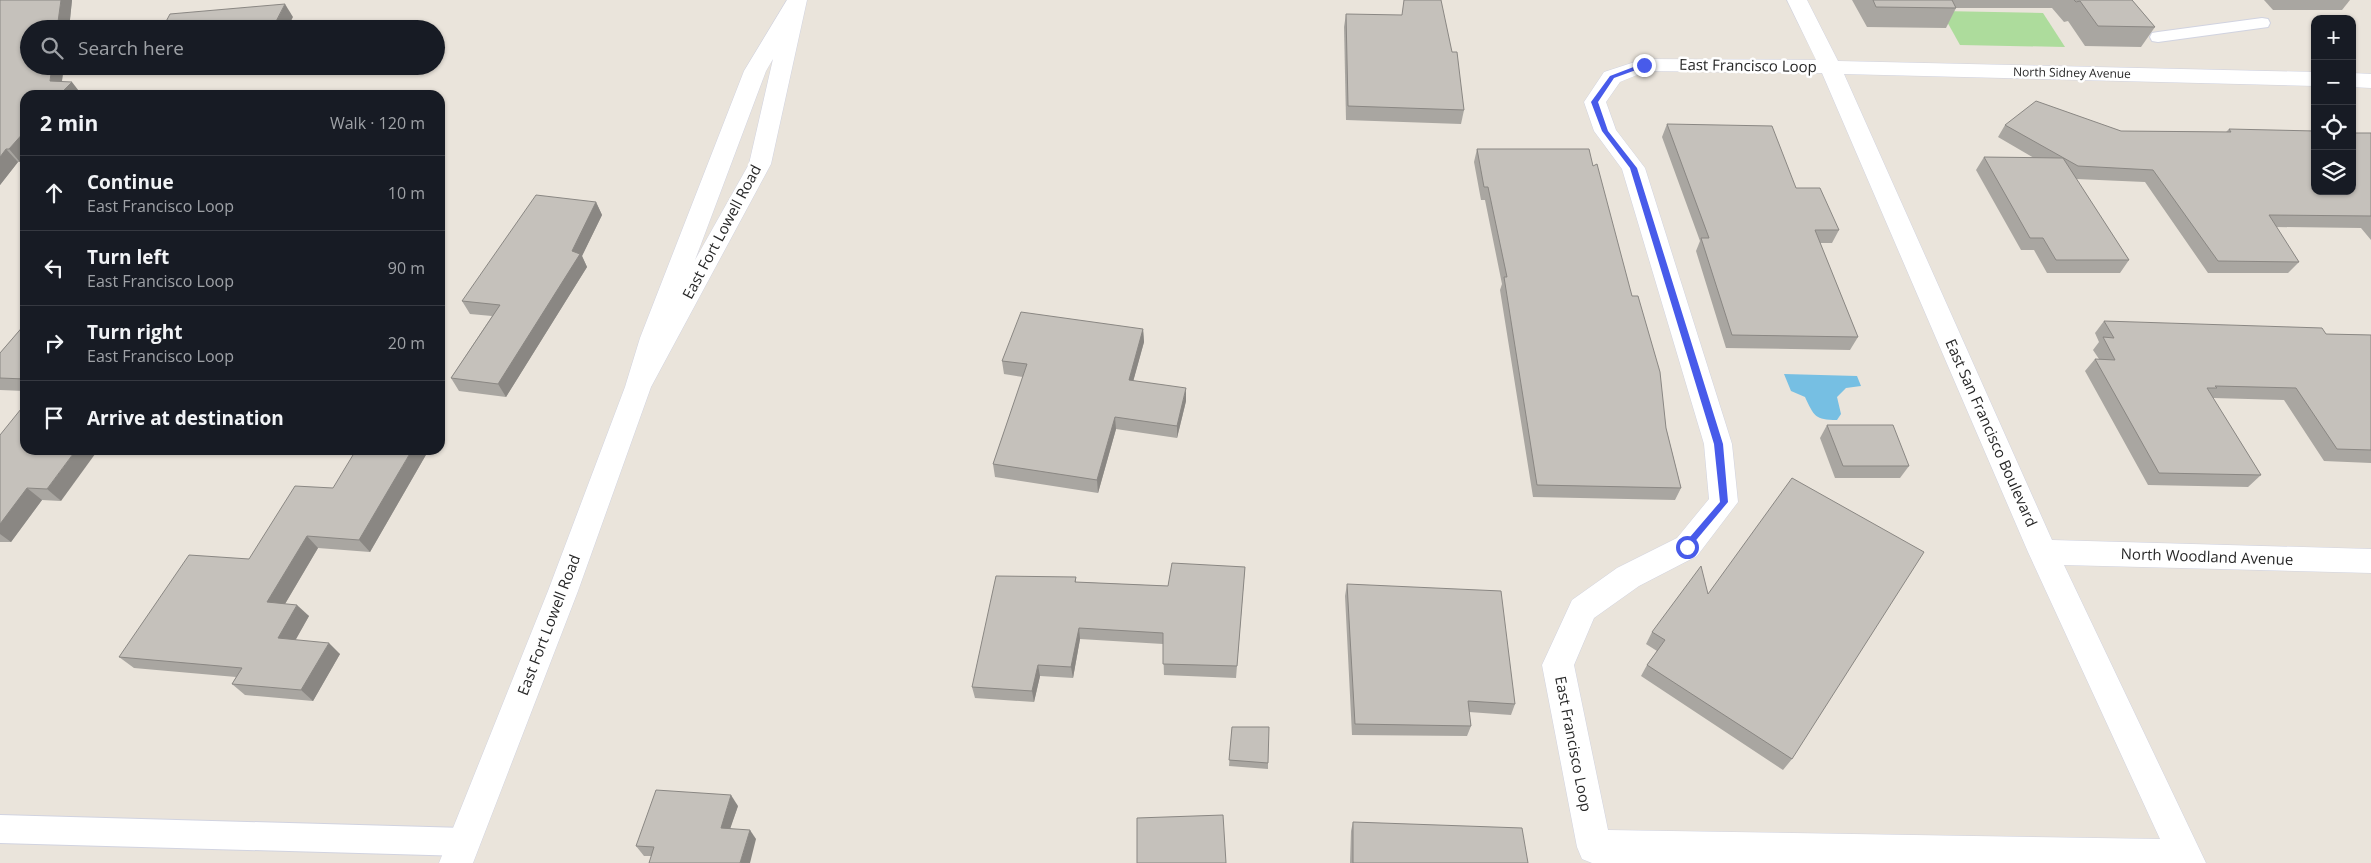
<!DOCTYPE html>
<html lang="en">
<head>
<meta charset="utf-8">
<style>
	:root { --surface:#171b24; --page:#242831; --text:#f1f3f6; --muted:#9ea1a6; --line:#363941 }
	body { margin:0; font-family:"Open Sans",sans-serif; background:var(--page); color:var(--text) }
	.controls { position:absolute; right:15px; top:15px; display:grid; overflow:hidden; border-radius:10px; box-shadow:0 1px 4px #0004 }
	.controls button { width:45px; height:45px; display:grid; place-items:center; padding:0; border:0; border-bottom:1px solid var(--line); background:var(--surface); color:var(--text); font:25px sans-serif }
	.stop { position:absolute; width:15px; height:15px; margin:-11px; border:4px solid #485bea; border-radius:50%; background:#fff }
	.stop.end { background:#485bea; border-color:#fff; box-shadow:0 1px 5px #0008 }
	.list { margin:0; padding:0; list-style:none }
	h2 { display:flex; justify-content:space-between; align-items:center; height:65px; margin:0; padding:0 20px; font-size:21px }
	h2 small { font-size:16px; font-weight:400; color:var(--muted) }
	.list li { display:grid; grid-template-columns:32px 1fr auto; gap:15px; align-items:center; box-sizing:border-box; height:75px; padding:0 20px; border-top:1px solid var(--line) }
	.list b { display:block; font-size:19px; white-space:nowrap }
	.list p { margin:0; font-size:16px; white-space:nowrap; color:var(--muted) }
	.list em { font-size:16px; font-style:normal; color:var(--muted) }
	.icon { flex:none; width:28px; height:28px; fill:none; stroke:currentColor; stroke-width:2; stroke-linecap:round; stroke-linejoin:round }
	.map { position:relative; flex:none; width:2371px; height:863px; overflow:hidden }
	.search { position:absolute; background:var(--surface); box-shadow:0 1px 4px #0004; left:20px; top:20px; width:425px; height:55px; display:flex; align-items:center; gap:12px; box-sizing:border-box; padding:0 18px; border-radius:28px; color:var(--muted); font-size:19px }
	.panel { position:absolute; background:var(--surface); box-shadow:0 1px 4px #0004; left:20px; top:90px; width:425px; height:365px; border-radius:15px }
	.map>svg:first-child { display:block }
	.green { fill:#addc9c }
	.water { fill:#76bfe3 }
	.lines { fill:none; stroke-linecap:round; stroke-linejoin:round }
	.service-casing { stroke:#d1d3e0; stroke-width:2 }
	.minor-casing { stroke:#d1d3e0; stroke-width:1 }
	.tertiary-casing { stroke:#d1d3e0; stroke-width:1 }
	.service { fill:#fff; fill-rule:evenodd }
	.minor { fill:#fff; fill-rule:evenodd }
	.tertiary { fill:#fff; fill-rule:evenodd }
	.wall { fill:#a9a6a1 }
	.shaded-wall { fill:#8a8783 }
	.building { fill:#c5c1bb; stroke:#8a8783 }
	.route { fill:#485bea }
	.labels { text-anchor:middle; stroke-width:5; stroke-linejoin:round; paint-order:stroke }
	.far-street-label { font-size:12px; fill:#282828; stroke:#fff }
	.street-label { font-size:15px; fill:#282828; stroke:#fff }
</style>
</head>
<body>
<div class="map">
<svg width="2371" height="863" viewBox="0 0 2371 863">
	<rect width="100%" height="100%" fill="#eae4db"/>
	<!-- green -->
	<polygon class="green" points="1941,11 2043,13 2065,47 1960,45"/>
	<!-- water -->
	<path class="water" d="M 1784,374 L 1857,376 L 1861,386 L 1846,388 L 1837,397 L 1841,414 L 1837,420 C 1815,420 1814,416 1805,397 L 1791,391 Z"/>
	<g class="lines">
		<!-- service casing -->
		<g class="service-casing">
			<g id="service">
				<polygon points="2262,18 2268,19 2270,23 2268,27 2158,42 2152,41 2150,37 2152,33 2158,32"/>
				<polygon points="0,815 464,828 474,832 478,842 474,852 464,856 0,843"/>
			</g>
		</g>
		<!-- minor casing -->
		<g class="minor-casing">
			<g id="minor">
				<path d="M 1787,0 L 1807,0 L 1838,61 L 2315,72 L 2315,86 L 1844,74 L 2052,540 L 2371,549 L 2371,573 L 2064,565 L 2206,863 L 1592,863 L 1582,859 L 1577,847 L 1542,665 L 1572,600 L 1617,568 L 1677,538 L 1709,499 L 1704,444 L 1622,169 L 1594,131 L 1584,102 L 1604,72 L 1644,59 L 1816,60 ZM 1647,71 L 1822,73 L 2028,552 L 2160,839 L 1608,830 L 1574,665 L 1594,618 L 1639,586 L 1697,556 L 1738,502 L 1732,444 L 1645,168 L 1616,130 L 1606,102 L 1620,82 Z"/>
				<polygon points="2352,73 2371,74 2371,88 2352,87"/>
			</g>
		</g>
		<!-- tertiary casing -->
		<g class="tertiary-casing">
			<path id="tertiary" d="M 787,0 L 807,0 L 771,164 L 651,387 L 578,591 L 473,863 L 439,863 L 548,591 L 625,387 L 640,338 L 744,71 ZM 773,59 L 749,164 L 695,260 L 766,71 Z"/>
		</g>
		<!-- service -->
		<use href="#service" class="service"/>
		<!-- minor -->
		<use href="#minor" class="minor"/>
		<!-- tertiary -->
		<use href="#tertiary" class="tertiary"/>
	</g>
	<!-- wall -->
	<g class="wall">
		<polygon points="0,0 72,0 69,29 29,29 29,66 64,66 62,81 82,95 25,95 25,157 20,162 18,162 0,185"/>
		<polygon points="1852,0 2132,0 2155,27 2141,47 2085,46 2068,21 2064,22 2052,8 1956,8 1946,28 1867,27"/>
		<polygon points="2264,0 2350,0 2342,10 2273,10"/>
		<polygon points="1346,14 1464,110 1461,124 1346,120 1344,27"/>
		<polygon points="148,66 232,66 153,74"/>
		<polygon points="1667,124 1796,188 1839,230 1832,243 1820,243 1858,337 1850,350 1726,348 1696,251 1700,241 1662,137"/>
		<polygon points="2005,125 2121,131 2226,132 2229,129 2315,191 2371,133 2371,240 2361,228 2276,227 2299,262 2288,273 2208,273 2145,182 2076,179 2129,260 2120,273 2047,273 2034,250 2021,250 1976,170 1984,157 2034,158 1998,137"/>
		<polygon points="1477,149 1593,166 1666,428 1681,488 1675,500 1533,497 1500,290 1502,284 1485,200 1481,200 1474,162"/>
		<polygon points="596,202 602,215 582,256 587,267 506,397 459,391 451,378 492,316 470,314 462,301"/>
		<polygon points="2104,321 2326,334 2371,335 2371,463 2324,461 2284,400 2213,398 2261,475 2248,487 2148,485 2085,371 2095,359 2099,359 2093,350 2099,342 2095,333"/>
		<polygon points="25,324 25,391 0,390 0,353"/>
		<polygon points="1143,329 1144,342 1133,381 1186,401 1177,438 1116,429 1098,493 995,477 993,464 1023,377 1004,374 1002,361"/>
		<polygon points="1827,425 1909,466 1900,478 1835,478 1820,438"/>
		<polygon points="0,435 61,501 42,500 11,542 0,542"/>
		<polygon points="427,453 370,552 318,548 285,604 309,616 295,640 340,654 313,701 245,695 232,684 236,677 134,668 119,657 249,559"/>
		<polygon points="1245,567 1236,678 1164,675 1163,644 1080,639 1073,678 1040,676 1034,702 975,698 972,687 1076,577 1076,582 1168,586"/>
		<polygon points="1347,584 1515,704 1511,715 1469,712 1471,726 1467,736 1352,735 1345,596"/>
		<polygon points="1708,594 1792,759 1783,770 1641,676 1647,665 1657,651 1646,644 1652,632"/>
		<polygon points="1232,727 1268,763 1268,769 1229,766"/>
		<polygon points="738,806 730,828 756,839 651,856 644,856 636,846"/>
		<polygon points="1353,822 1528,863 1350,863 1351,831"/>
	</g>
	<!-- shaded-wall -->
	<g class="shaded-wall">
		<polygon points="61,0 72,0 69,29 57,29"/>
		<polygon points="285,4 293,17 287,29 272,29"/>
		<polygon points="52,66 64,66 60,94 72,82 82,95 59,95 50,81"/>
		<polygon points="25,131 25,157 20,162 9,149"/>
		<polygon points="6,149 18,162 0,185 0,157"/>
		<polygon points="596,202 602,215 582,256 587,267 506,397 498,384 572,251"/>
		<polygon points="1143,329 1144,342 1130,393 1129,380"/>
		<polygon points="1186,388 1186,401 1177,438 1177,426"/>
		<polygon points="1115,417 1116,429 1098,493 1097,480"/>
		<polygon points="76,450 98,450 61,501 47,489"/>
		<polygon points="412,450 425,450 427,453 370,552 359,540"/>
		<polygon points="27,488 42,500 11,542 0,534 0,524"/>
		<polygon points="307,536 318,548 279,614 267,602"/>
		<polygon points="297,605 309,616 290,650 278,638"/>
		<polygon points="1079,628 1080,639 1073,678 1071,667"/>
		<polygon points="329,643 340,654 313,701 301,690"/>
		<polygon points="1038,665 1040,676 1034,702 1032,691"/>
		<polygon points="731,795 738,806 727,838 721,828"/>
		<polygon points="750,830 756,839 750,863 740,863"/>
	</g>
	<!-- building -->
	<g class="building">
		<polygon points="0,0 61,0 57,29 29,29 29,66 52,66 50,81 72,82 59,95 25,95 25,131 9,149 6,149 0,157"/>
		<polygon points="1404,0 1441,0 1452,52 1457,52 1464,110 1348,106 1346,14 1402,15"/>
		<polygon points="1873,0 1952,0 1956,8 1876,7"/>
		<polygon points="2074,0 2132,0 2155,27 2098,26 2080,1 2076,2"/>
		<polygon points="285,4 272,29 162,29 170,14"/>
		<polygon points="2036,101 2121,131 2231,132 2229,129 2315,131 2315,191 2352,191 2352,133 2371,133 2371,216 2269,215 2299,262 2218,261 2153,170 2078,166 2005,125"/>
		<polygon points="1667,124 1772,126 1796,188 1820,188 1839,230 1815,230 1858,337 1732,335 1701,238 1709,238"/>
		<polygon points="1477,149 1589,149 1593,166 1597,164 1632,296 1638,296 1660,372 1666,428 1681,488 1537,485 1504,277 1507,277 1488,187 1484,187"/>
		<polygon points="1984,157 2063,158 2129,260 2056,260 2043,238 2030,238"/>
		<polygon points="536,195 596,202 572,251 580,254 498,384 451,378 500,305 462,301"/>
		<polygon points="1021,312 1143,329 1129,380 1186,388 1177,426 1115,417 1097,480 993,464 1027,364 1002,361"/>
		<polygon points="2104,321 2322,328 2326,334 2371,335 2371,450 2337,449 2296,388 2215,386 2217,388 2207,388 2261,475 2159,473 2095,359 2115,360 2103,337 2114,338"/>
		<polygon points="25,324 25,379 0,378 0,353"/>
		<polygon points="25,404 25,450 76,450 47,489 27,488 0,524 0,435"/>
		<polygon points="1827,425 1893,425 1909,466 1843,466"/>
		<polygon points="356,450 412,450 359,540 307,536 267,602 297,605 278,638 329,643 301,690 232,684 242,668 119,657 189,555 249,559 295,486 333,488"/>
		<polygon points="1792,478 1924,552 1792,759 1647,665 1665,640 1652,632 1701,566 1708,594"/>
		<polygon points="1172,563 1245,567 1237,666 1163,664 1163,633 1079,628 1071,667 1038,665 1032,691 972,687 996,576 1076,577 1075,582 1168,586"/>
		<polygon points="1347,584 1501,591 1515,704 1468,701 1471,726 1355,724"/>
		<polygon points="1232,727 1269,727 1268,763 1229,760"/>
		<polygon points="656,790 731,795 721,828 750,830 740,863 649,863 654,847 636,846"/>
		<polygon points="1223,815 1226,863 1137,863 1137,818"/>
		<polygon points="1353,822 1522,828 1528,863 1353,863"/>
	</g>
	<!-- route -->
	<polygon class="route" points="1644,63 1647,66 1614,78 1598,102 1608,131 1637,168 1723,444 1728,502 1687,551 1683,547 1684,544 1720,502 1714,444 1630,168 1602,131 1591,102 1610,76"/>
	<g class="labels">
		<!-- far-street labels -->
		<g class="far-street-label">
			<text transform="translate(2072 73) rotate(1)" y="4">North Sidney Avenue</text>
		</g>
		<!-- street labels -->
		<g class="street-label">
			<text transform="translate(1748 66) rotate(1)" y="5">East Francisco Loop</text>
			<text transform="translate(722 232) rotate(-62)" y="5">East Fort Lowell Road</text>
			<text transform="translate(1991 433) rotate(66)" y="5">East San Francisco Boulevard</text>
			<text transform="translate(2207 557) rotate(2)" y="5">North Woodland Avenue</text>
			<text transform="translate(549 625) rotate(-69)" y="5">East Fort Lowell Road</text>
			<text transform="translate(1573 744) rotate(79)" y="5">East Francisco Loop</text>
		</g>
	</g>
</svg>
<div class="controls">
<button>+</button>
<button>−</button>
<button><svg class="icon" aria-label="locate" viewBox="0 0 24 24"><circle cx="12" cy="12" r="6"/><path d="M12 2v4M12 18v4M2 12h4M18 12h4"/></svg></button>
<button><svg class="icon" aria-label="layers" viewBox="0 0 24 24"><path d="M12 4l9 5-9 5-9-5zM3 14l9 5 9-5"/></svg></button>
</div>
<div class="stop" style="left:1687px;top:547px"></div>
<div class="stop end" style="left:1644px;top:65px"></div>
<div class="search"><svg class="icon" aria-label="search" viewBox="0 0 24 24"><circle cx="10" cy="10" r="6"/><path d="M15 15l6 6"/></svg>Search here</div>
<section class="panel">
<h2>2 min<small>Walk · 120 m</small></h2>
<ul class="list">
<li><svg class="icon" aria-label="ahead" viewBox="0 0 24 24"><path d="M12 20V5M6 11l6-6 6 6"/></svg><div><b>Continue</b><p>East Francisco Loop</p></div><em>10 m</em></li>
<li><svg class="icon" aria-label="left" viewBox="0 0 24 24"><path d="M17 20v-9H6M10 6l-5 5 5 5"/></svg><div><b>Turn left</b><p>East Francisco Loop</p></div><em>90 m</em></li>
<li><svg class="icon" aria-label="right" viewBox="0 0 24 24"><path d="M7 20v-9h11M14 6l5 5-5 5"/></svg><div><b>Turn right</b><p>East Francisco Loop</p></div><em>20 m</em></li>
<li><svg class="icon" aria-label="arrive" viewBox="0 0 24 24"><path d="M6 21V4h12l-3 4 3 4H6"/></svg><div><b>Arrive at destination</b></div></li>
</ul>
</section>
</div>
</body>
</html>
